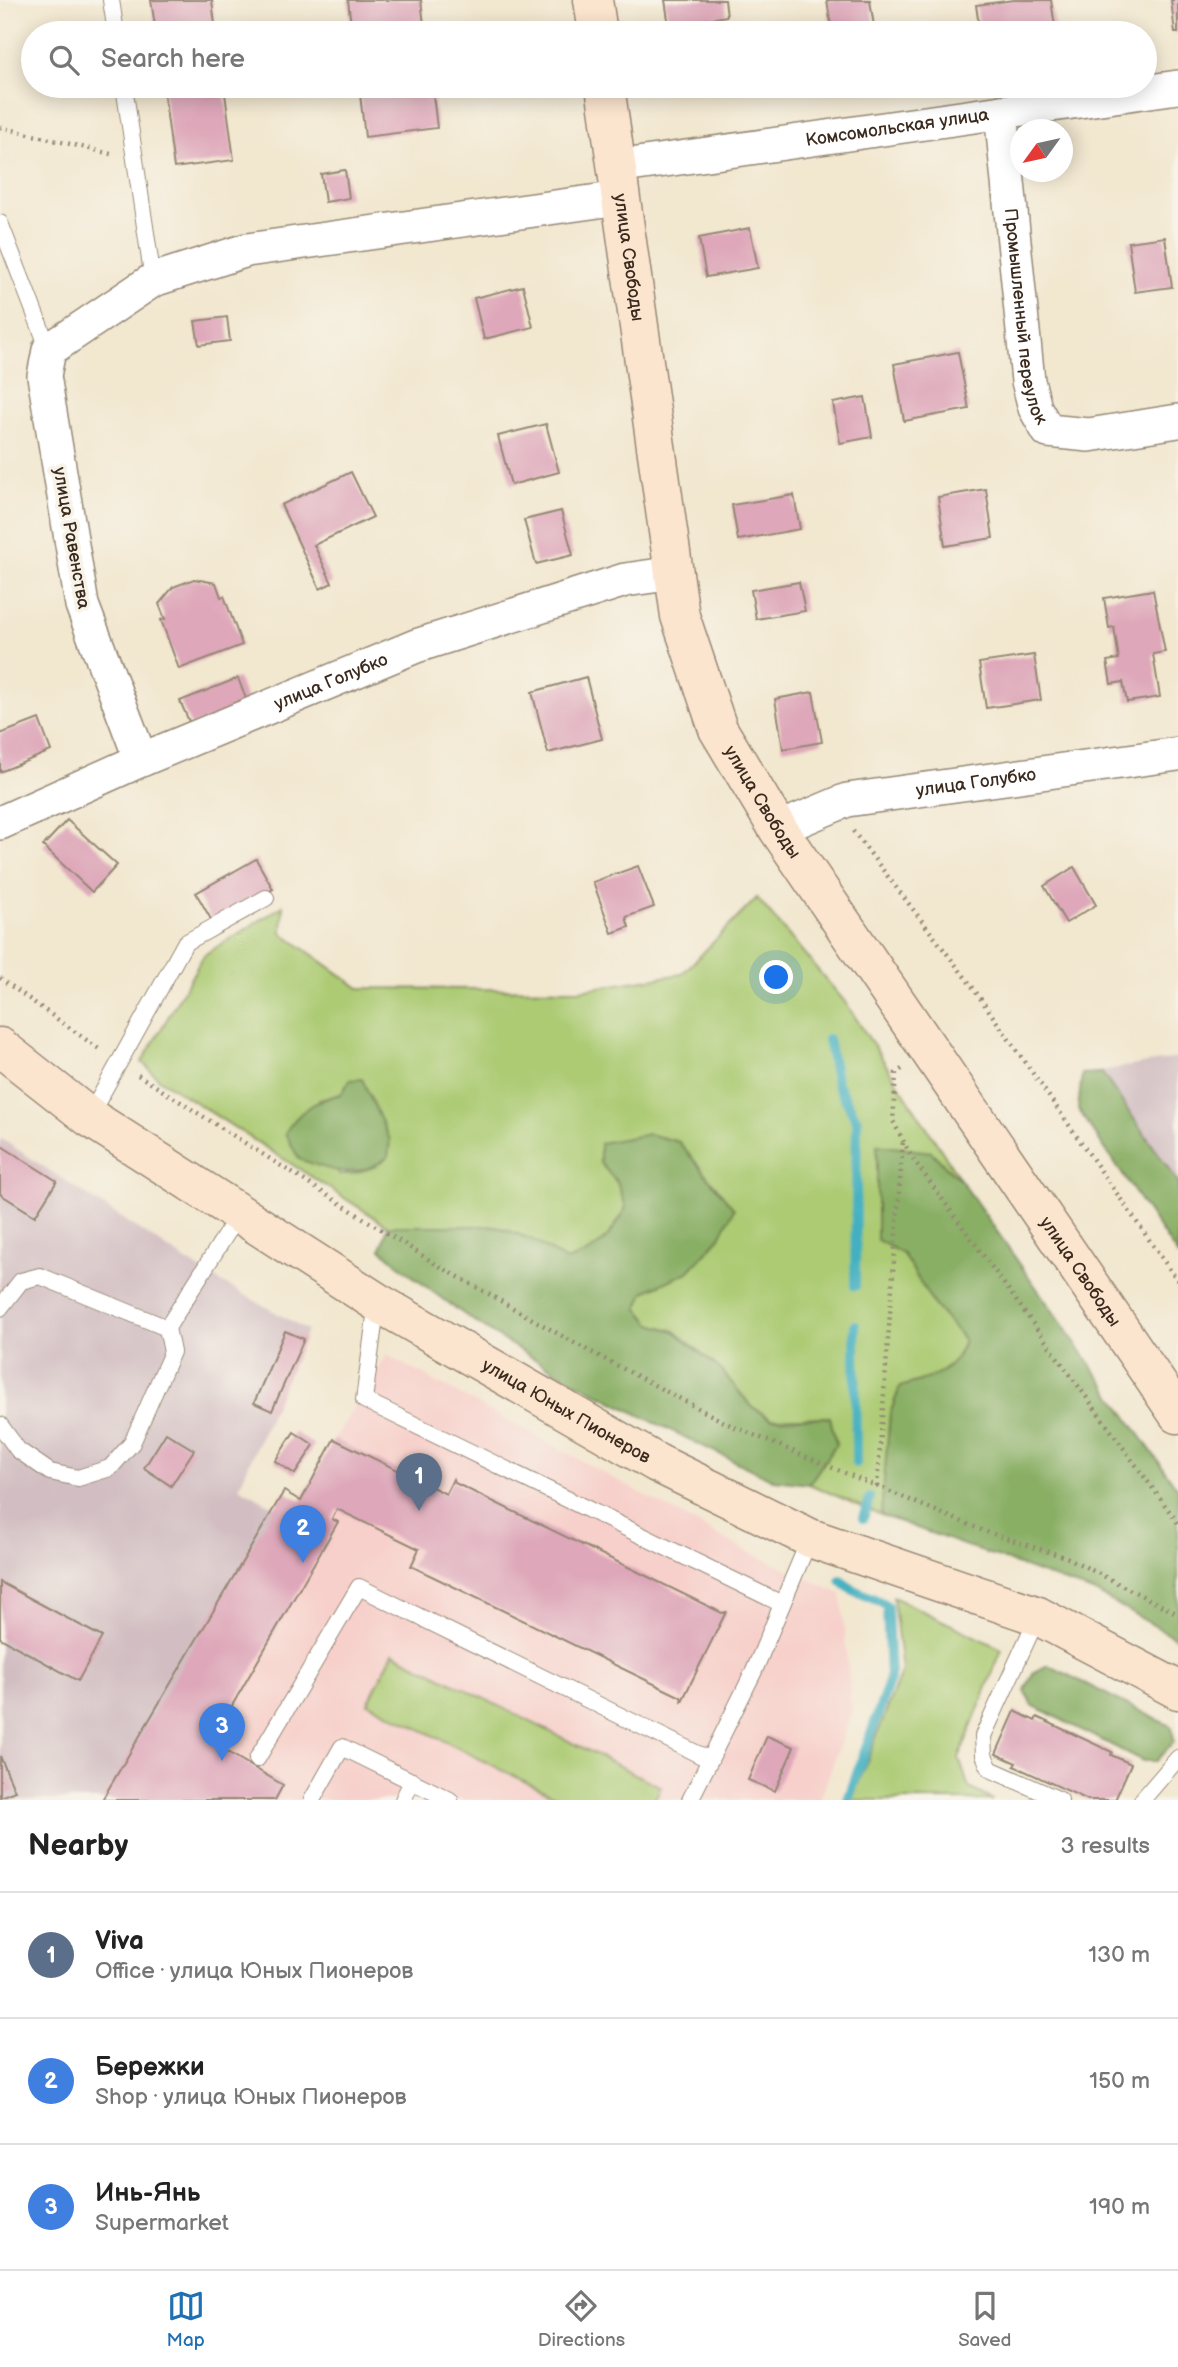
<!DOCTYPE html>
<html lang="en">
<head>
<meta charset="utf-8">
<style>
	:root { --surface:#fff; --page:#f6f6f6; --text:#222; --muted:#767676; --line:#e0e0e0; --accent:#1f6fb2 }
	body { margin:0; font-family:"Balsamiq Sans",sans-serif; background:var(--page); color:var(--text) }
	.compass { position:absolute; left:1010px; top:119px; width:63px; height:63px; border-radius:50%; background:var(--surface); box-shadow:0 4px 18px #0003; rotate:237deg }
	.you { position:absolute; left:777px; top:978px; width:24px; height:24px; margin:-18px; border:5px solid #fff; border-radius:50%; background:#1a73e8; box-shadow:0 0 0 10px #1a73e833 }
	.badge { display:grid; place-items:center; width:46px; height:46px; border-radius:50%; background:var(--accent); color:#fff; font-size:23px; font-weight:700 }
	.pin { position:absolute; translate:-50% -58px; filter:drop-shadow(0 2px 4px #0008) }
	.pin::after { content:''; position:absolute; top:37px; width:24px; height:21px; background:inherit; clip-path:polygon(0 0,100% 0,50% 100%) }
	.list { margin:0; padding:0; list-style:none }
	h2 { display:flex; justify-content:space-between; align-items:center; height:91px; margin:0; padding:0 28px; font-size:30px }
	h2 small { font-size:23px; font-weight:400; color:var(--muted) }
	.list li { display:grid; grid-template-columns:46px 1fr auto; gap:21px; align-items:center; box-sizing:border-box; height:126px; padding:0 28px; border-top:2px solid var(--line) }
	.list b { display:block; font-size:26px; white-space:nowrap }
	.list p { margin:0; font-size:23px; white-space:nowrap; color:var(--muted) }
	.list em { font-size:23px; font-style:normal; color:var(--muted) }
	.icon { flex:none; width:38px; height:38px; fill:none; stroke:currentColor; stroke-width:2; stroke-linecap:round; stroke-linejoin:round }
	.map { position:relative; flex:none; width:1178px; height:1800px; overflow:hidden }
	.search { position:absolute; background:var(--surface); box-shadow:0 4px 18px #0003; left:21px; right:21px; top:21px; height:77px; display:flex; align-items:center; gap:18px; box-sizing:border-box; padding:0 24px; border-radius:38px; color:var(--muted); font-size:26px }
	.sheet { height:469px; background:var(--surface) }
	nav { display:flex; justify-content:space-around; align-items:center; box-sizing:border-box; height:98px; border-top:2px solid var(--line); background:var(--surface); font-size:19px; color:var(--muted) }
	nav a { display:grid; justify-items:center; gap:4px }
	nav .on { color:var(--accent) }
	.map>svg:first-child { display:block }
	.built { fill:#f7d0cb }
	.industrial { fill:#d2bec2 }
	.green { fill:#accb73; stroke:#747a48; stroke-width:2; fill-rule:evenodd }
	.forest { fill:#89af65; stroke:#626c42; stroke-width:2 }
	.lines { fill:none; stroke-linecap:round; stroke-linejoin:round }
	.stream { stroke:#43b0c0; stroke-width:10 }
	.building { fill:#dea7ba }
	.lane-casing { stroke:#968876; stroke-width:18 }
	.street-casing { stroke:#968876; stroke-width:36 }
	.secondary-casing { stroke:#968876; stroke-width:41 }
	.path { stroke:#968876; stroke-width:4.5; stroke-dasharray:2 5; stroke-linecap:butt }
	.lane { stroke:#fff; stroke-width:16 }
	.street { stroke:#fff; stroke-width:33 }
	.secondary { stroke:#fce5cf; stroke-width:38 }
	.labels { text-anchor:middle; stroke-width:7; stroke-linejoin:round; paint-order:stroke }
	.street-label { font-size:18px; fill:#3b2a1e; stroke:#f7f3e8 }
</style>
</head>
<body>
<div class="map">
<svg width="1178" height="1800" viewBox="0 0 1178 1800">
	<rect width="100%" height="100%" fill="#f7f3e8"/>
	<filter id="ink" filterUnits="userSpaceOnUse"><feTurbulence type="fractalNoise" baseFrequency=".0143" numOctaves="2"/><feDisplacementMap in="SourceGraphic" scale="14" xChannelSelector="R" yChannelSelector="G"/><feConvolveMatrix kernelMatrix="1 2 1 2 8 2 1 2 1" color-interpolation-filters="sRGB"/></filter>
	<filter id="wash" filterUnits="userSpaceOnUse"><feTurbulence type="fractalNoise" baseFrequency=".00686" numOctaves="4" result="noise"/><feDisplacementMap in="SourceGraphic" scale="28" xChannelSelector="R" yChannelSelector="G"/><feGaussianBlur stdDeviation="1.57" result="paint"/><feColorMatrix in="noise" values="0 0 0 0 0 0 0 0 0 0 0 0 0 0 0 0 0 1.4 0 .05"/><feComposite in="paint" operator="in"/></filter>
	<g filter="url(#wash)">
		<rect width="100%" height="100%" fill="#f2e7cf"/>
		<!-- built -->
		<polygon class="built" points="387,1355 749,1552 841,1594 852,1711 820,1800 102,1800 147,1728 302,1501 334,1439"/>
		<!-- industrial -->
		<g class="industrial">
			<polygon points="1178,1058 1178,1182 1102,1073 1082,1074"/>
			<polygon points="0,1138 202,1271 307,1330 239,1487 275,1507 102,1800 0,1800"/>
		</g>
		<!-- green -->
		<g class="green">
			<path d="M 757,898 L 846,1003 L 962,1182 L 931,1152 L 903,1254 L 934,1305 L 964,1340 C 955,1373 931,1378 900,1387 L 890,1414 L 881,1515 L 809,1484 L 836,1444 L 830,1417 L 772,1419 L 751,1406 L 721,1370 L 675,1331 L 651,1324 L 638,1308 L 643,1292 L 688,1272 L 720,1237 L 600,1163 L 617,1182 L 626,1207 C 610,1238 600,1251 566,1261 L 533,1240 L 496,1226 L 388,1226 L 159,1079 L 142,1062 L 204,955 L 283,906 L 282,933 L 359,988 L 580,990 L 682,974 ZM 341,1094 L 377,1166 L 352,1174 L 339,1174 L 319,1100 Z"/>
			<polygon points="893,1597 1002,1649 959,1758 969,1788 993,1800 852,1800 902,1670"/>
			<polygon points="393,1653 661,1787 654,1800 562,1800 368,1703"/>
		</g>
		<!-- forest -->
		<g class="forest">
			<polygon points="1102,1073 1178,1182 1178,1256 1078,1109 1082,1074"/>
			<path d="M 362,1079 L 390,1140 L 388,1157 C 357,1181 332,1171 299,1159 L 285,1133 C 299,1110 315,1101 341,1094 L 350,1080 Z"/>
			<path d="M 649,1134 L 679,1142 L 734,1209 L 720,1237 L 688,1272 L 644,1292 L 638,1308 L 651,1324 L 674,1331 L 721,1370 L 751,1406 L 771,1419 L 830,1417 L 836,1444 L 809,1484 L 773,1480 C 638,1414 493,1351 381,1249 L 388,1226 L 496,1226 L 533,1240 L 566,1261 C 598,1252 612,1236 626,1207 L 617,1182 L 600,1163 L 600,1143 Z"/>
			<path d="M 877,1145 L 931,1152 L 962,1182 L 1178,1489 L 1178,1639 L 1098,1594 L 881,1515 L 890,1414 L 900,1387 C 930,1378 955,1373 964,1340 L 934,1305 L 903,1254 L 877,1240 Z"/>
			<polygon points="1048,1665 1172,1727 1174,1742 1156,1761 1143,1761 1032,1705 1025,1691 1033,1673"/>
		</g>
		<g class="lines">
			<!-- stream -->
			<g class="stream">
				<polyline points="828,1039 837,1084 857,1120 855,1286"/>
				<polyline points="855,1325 856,1463"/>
				<polyline points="863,1518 870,1498"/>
				<path d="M 841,1580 C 851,1593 874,1596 887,1606 L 890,1679 L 848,1800"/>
			</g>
		</g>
		<g id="blocks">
			<!-- building -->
			<g class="building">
				<polygon points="151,0 212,0 216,33 156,33"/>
				<polygon points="348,0 421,0 425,33 352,33"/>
				<polygon points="665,0 725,0 727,16 669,26"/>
				<polygon points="827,0 870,0 875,33 832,33"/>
				<polygon points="1014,0 1051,0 1056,33 980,33 976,5"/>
				<polygon points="1171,0 1178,0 1178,33 1175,33"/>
				<polygon points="163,86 224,86 234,160 174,168"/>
				<polygon points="359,86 432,86 437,128 365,137"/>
				<polygon points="345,170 349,198 325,202 321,174"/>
				<polygon points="750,228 758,268 706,277 699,238"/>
				<polygon points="1165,237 1172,287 1135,292 1128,242"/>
				<polygon points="523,286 533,327 484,339 474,298"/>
				<polygon points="227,317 230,341 199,345 195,321"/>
				<polygon points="958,352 969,409 904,421 894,364"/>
				<polygon points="865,397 872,437 840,443 833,403"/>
				<polygon points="546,424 559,472 511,485 498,436"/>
				<polygon points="351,472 373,517 314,545 332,583 320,589 281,505"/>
				<polygon points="986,489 993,538 945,546 938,497"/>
				<polygon points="794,495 800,529 738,540 732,505"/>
				<polygon points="561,511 573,555 536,564 524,520"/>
				<polygon points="194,579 216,583 221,597 224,596 242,645 179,669 161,620 165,619 159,604 173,587"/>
				<polygon points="799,582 805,611 756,619 751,590"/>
				<polygon points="1153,590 1165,652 1153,654 1160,697 1127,702 1123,682 1111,684 1107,661 1119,659 1114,627 1109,628 1104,598"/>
				<polygon points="1034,655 1041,700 986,708 979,663"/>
				<polygon points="586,677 602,739 548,753 532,692"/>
				<polygon points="238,678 248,704 191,726 180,701"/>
				<polygon points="813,692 822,742 783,749 775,699"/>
				<polygon points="39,719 51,751 0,772 0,734"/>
				<polygon points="67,820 117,865 92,892 43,846"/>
				<polygon points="256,859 273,889 213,923 196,893"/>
				<polygon points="638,866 654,907 626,917 629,927 612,933 593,882"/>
				<polygon points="1074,867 1096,905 1066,923 1044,886"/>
				<polygon points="0,1145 57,1181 35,1216 0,1194"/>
				<polygon points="285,1331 304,1339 272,1411 254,1403"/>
				<polygon points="294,1432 314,1445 295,1474 275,1461"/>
				<polygon points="166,1433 194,1450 171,1486 144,1468"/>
				<polygon points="334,1439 446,1494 453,1479 455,1483 628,1567 722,1613 726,1612 682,1701 681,1697 411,1566 419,1549 337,1509 332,1519 338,1522 211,1742 283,1785 275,1800 102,1800 284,1491 301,1501"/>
				<polygon points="0,1582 102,1637 78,1681 0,1638"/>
				<polygon points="1015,1711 1035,1721 1037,1717 1112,1752 1111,1755 1131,1764 1115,1800 1088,1800 1014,1766 1016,1763 996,1754"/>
				<polygon points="767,1736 794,1747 775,1791 748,1780"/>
				<polygon points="0,1756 15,1791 0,1797"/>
			</g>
		</g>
	</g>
	<g filter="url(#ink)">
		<use href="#blocks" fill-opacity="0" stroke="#968876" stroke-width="2"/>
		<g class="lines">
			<!-- lane casing -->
			<g class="lane-casing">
				<g id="lane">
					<polyline points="111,0 116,33"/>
					<polyline points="124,86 153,280"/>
					<polyline points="0,223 49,350"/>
					<polyline points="89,1117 185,943 266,898"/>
					<polyline points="377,1302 364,1400 782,1604"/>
					<polyline points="0,1308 21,1281 40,1276 167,1328"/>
					<polyline points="0,1425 18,1450 50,1472 78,1478 110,1468 132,1443 172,1352 167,1328 239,1214"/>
					<polyline points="1038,1616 983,1736 984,1755 990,1769 1060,1800"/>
					<polyline points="257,1759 359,1587 710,1760"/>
					<polyline points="312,1800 342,1747 450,1800"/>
					<polyline points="403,1800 412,1781"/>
					<polyline points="690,1800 754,1671 810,1538"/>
					<polyline points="1142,1800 1178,1758"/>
				</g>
			</g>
			<!-- street casing -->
			<g class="street-casing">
				<g id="street">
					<path id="s1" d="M 1001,112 L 1028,381 L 1035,408 L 1048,431 L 1089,435 L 1178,421"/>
					<path id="s2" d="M 616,167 L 1178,87"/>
					<polyline points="141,760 82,605 44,376 49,350 153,280 247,250 620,198"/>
					<path id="s3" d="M 0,823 L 141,760 L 416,646 L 625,580 L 674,573"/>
					<path id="s4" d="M 778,829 L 847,800 L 1178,754"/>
				</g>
			</g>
			<!-- secondary casing -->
			<g class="secondary-casing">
				<g id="secondary">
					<polyline points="593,0 598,33"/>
					<path id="s5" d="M 605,86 L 680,616 L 718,729 L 778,829 L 1178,1414"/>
					<path id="s6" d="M 0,1047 L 89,1117 L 377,1302 L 657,1463 L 810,1538 L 1038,1616 L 1178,1690"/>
				</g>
			</g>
			<!-- path -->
			<g class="path">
				<polyline points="0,127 111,154"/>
				<polyline points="853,831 971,985 1178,1281"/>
				<polyline points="0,978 99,1049"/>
				<polyline points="902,1069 896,1073 893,1121 911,1156 1178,1523"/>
				<polyline points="138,1075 434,1263 578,1345 730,1425 984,1531 1068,1558 1178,1614"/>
				<polyline points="877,1487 903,1140"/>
			</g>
			<!-- lane -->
			<use href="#lane" class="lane"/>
			<!-- street -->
			<use href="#street" class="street"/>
			<!-- secondary -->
			<use href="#secondary" class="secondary"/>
		</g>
	</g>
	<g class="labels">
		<!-- street labels -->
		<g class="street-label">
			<text dy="6" stroke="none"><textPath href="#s2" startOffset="284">Комсомольская улица</textPath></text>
			<text dy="6" stroke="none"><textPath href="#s5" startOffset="173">улица Свободы</textPath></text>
			<text dy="6" stroke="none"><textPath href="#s1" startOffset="206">Промышленный переулок</textPath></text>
			<text transform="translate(72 538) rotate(80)" y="6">улица Равенства</text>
			<text dy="6" stroke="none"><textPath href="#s3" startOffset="360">улица Голубко</textPath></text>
			<text dy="6" stroke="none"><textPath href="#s4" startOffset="205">улица Голубко</textPath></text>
			<text dy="6" stroke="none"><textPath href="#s5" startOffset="740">улица Свободы</textPath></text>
			<text dy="6" stroke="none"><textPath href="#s5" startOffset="1307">улица Свободы</textPath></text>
			<text dy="6" stroke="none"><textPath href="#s6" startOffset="674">улица Юных Пионеров</textPath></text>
		</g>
	</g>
</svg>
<svg class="compass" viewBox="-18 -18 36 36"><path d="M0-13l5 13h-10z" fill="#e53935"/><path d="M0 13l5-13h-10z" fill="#767676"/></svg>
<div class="you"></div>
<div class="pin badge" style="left:419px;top:1511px;background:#5c6f8a">1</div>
<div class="pin badge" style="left:303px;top:1563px;background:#3f7fe0">2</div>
<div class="pin badge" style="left:222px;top:1761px;background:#3f7fe0">3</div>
<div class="search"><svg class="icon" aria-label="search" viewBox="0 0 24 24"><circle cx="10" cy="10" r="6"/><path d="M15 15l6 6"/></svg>Search here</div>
</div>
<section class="sheet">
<h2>Nearby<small>3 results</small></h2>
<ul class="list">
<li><span class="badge" style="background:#5c6f8a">1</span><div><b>Viva</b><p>Office · улица Юных Пионеров</p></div><em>130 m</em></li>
<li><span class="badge" style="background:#3f7fe0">2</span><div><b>Бережки</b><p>Shop · улица Юных Пионеров</p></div><em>150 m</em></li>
<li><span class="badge" style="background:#3f7fe0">3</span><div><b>Инь-Янь</b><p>Supermarket</p></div><em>190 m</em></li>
</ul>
</section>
<nav>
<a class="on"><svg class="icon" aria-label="map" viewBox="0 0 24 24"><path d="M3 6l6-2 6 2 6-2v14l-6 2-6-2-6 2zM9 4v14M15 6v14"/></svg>Map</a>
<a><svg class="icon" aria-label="directions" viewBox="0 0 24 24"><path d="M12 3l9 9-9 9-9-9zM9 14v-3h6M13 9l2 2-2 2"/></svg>Directions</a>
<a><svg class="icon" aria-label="saved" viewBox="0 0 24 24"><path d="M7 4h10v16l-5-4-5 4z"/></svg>Saved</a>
</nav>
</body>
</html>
